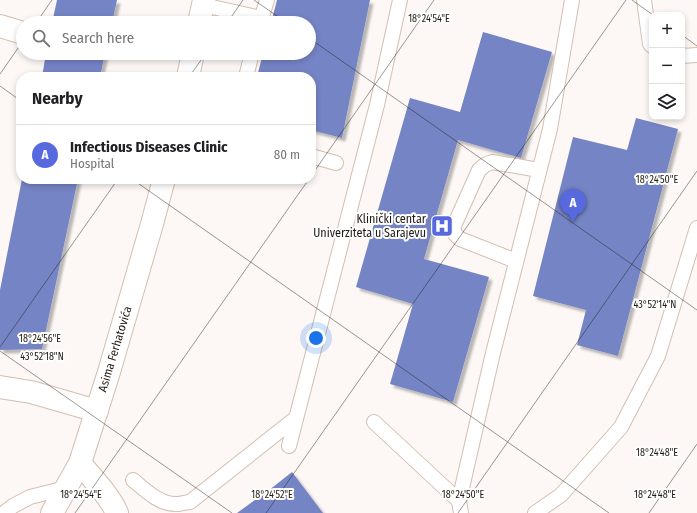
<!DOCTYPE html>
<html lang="en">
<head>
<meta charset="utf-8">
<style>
	:root { --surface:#fff; --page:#f6f6f6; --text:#202124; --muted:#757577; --line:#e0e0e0; --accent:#5869e0 }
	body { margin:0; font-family:"Fira Sans Condensed",sans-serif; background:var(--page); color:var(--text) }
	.controls { position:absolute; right:12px; top:12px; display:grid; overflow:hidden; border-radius:8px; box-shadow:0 2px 6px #0003 }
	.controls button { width:36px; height:36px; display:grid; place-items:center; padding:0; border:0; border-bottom:1px solid var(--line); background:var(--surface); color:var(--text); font:20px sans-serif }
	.you { position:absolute; left:316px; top:338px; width:14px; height:14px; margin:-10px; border:3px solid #fff; border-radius:50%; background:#1a73e8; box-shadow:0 0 0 6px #1a73e833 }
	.badge { display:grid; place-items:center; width:26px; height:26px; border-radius:50%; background:var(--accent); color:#fff; font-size:13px; font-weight:700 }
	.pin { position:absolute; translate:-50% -33px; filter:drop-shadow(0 1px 2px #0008) }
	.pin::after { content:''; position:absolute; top:21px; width:14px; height:12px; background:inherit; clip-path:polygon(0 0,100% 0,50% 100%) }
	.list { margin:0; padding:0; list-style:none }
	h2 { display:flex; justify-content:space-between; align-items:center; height:52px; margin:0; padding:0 16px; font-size:17px }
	h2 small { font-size:13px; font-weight:400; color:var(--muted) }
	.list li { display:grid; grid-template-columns:26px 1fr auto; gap:12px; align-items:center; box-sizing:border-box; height:60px; padding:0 16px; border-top:1px solid var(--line) }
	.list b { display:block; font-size:15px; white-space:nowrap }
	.list p { margin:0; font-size:13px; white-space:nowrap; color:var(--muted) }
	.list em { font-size:13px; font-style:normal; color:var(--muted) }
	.icon { flex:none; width:22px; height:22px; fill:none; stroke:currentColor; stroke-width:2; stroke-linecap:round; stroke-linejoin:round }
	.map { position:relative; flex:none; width:697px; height:513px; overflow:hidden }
	.search { position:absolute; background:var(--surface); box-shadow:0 2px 6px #0003; left:16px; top:16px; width:300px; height:44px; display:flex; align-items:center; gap:10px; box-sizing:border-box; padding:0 14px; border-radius:22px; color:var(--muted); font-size:15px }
	.panel { position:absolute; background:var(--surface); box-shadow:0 2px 6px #0003; left:16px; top:72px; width:300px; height:112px; border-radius:16px }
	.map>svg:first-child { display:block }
	.building { fill:#7584c5; filter:url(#shadow) }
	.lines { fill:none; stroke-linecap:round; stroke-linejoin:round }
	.lane-casing { stroke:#d4beb0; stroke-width:16 }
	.street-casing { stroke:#d4beb0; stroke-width:24 }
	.lane { stroke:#fff; stroke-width:14 }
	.street { stroke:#fff; stroke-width:22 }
	.ticks { fill:none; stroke:#211a14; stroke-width:1; stroke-opacity:0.45 }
	.labels { text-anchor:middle; stroke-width:4; stroke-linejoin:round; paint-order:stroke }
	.poi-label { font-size:12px; fill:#211a14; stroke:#fff; text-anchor:end }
	.street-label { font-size:12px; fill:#211a14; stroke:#fff }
	.ticks-label { font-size:10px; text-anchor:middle; fill:#211a14; stroke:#fff; stroke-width:4; stroke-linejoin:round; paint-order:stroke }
</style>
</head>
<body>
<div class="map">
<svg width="697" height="513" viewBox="0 0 697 513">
	<defs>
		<filter id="shadow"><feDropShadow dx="3.5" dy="3.5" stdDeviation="1" flood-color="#0004"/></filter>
	</defs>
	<rect width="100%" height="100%" fill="#fdf8f5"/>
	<!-- building -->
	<g class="building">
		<polygon points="57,0 117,0 112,23 52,23"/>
		<polygon points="277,0 370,0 342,138 311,130 311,77 257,77 263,53 309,53 309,23 271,23"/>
		<polygon points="483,32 552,52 521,158 458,140 424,259 489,277 453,402 390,384 413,304 356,287 410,98 460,112"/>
		<polygon points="46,53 105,53 100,77 42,77"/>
		<polygon points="636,118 678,129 618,356 577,345 586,310 533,296 573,137 627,150"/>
		<polygon points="22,179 78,179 42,349 0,350 0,290"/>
		<polygon points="292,472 323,513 237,513 273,487"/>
	</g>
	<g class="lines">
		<!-- lane casing -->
		<g class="lane-casing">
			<g id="lane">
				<polyline points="644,0 650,44 652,46"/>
				<polyline points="203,5 261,18"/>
				<polyline points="260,23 267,0"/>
				<polyline points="682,56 697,55"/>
				<polyline points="246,77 252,53"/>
				<polyline points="311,156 336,163"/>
				<polyline points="516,261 460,239 455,234 453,228 479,170 485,165 492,162 539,170"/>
				<polyline points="374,422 459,501"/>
				<polyline points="289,446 377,105 400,0"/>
				<path d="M 133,480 C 145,490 160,505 177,504 C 181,504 186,502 190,502 L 296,418"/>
				<polyline points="4,513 13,506 30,497 66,488"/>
				<polyline points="461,513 459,501 493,353 550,129 572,0"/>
				<polyline points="535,513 561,495 621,427 658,356 697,228"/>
			</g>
		</g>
		<!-- street casing -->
		<g class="street-casing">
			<g id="street">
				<polyline points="199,23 204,0"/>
				<polyline points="0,26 23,33"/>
				<polyline points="188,77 193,53"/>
				<polyline points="0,387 31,392 97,411"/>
				<path d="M 80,463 C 92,478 110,496 117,513"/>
				<polyline points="52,513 80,463 109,372 152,224 164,179"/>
			</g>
		</g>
		<!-- lane -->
		<use href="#lane" class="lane"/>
		<!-- street -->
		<use href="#street" class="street"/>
	</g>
	<!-- ticks -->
	<path class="ticks" d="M 254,0 L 287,23M 632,0 L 653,15M 36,23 L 52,0M 227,23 L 243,0M 682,35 L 697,46M 309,38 L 697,310M 0,74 L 23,41M 189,77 L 206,53M 0,86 L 21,101M 311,176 L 434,0M 132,179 L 609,513M 0,347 L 118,179M 0,351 L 232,513M 75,513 L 309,179M 266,513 L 626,0M 458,513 L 697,171M 649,513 L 697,444"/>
	<!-- icons -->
	<defs>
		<g id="hospital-square" transform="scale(1.15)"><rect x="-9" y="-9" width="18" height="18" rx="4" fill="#5869e0" stroke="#fff"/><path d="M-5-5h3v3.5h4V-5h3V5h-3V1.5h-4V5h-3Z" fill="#fff"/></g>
	</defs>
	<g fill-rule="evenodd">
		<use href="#hospital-square" x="442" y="226"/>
	</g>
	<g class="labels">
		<!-- poi labels -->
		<g class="poi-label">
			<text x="426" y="223">Klinički centar<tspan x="426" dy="14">Univerziteta u Sarajevu</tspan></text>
		</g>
		<!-- street labels -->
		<g class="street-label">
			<text transform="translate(115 349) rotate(-73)" y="4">Asima Ferhatovića</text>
		</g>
	</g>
	<g class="ticks-label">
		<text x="429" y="22">18°24'54"E</text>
		<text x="657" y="183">18°24'50"E</text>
		<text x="655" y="308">43°52'14"N</text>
		<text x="40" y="342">18°24'56"E</text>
		<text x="42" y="360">43°52'18"N</text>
		<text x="657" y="456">18°24'48"E</text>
		<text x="81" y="498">18°24'54"E</text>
		<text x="272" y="498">18°24'52"E</text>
		<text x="463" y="498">18°24'50"E</text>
		<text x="655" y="498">18°24'48"E</text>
	</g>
</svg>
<div class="controls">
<button>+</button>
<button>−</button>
<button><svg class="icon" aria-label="layers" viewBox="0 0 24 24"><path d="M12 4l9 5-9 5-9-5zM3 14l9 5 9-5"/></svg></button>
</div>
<div class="you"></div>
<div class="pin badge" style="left:573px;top:222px">A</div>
<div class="search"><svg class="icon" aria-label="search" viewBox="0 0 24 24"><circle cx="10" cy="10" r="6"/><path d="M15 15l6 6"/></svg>Search here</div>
<section class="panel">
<h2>Nearby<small></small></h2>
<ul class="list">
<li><span class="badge">A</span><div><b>Infectious Diseases Clinic</b><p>Hospital</p></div><em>80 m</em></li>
</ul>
</section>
</div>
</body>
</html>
